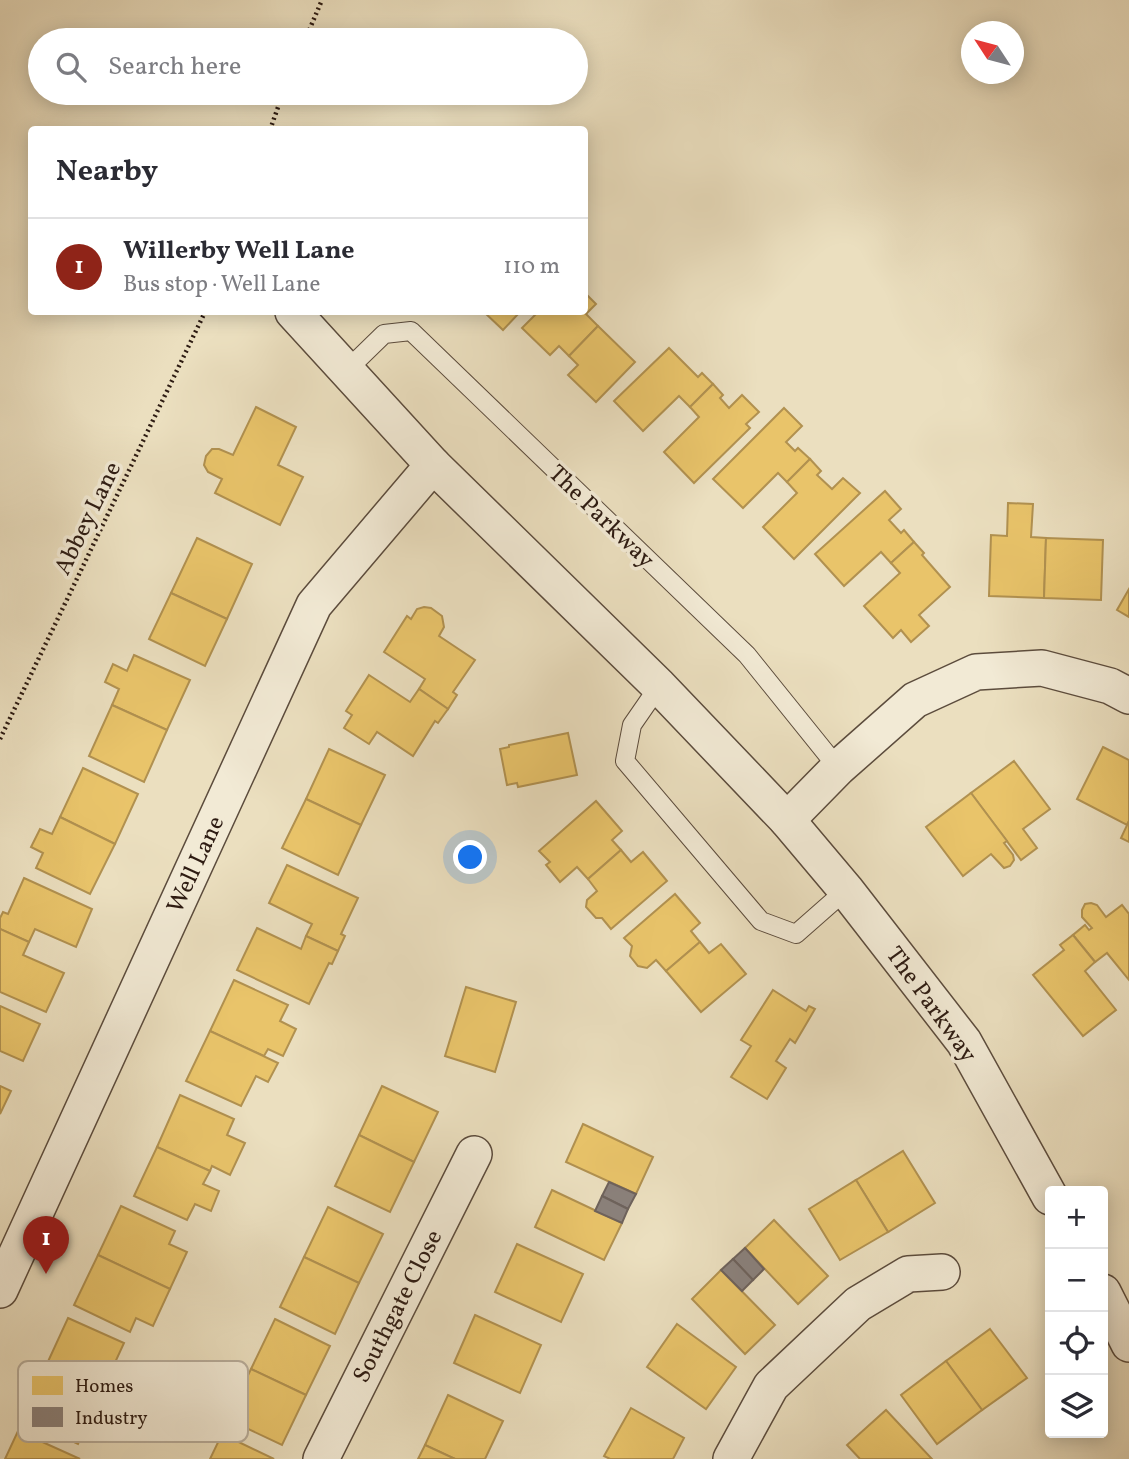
<!DOCTYPE html>
<html lang="en">
<head>
<meta charset="utf-8">
<style>
	:root { --surface:#fff; --page:#f2f2f3; --text:#2b2b33; --muted:#7c7c81; --line:#e1e1e2; --accent:#8f2418 }
	body { margin:0; font-family:Vollkorn,serif; background:var(--page); color:var(--text) }
	.controls { position:absolute; right:21px; bottom:21px; display:grid; overflow:hidden; border-radius:7px; box-shadow:0 4px 18px #0003 }
	.controls button { width:63px; height:63px; display:grid; place-items:center; padding:0; border:0; border-bottom:2px solid var(--line); background:var(--surface); color:var(--text); font:35px sans-serif }
	.compass { position:absolute; left:961px; top:21px; width:63px; height:63px; border-radius:50%; background:var(--surface); box-shadow:0 4px 18px #0003; rotate:306deg }
	.you { position:absolute; left:471px; top:858px; width:24px; height:24px; margin:-18px; border:5px solid #fff; border-radius:50%; background:#1a73e8; box-shadow:0 0 0 10px #1a73e833 }
	.badge { display:grid; place-items:center; width:46px; height:46px; border-radius:50%; background:var(--accent); color:#fff; font-size:23px; font-weight:700 }
	.pin { position:absolute; translate:-50% -58px; filter:drop-shadow(0 2px 4px #0008) }
	.pin::after { content:''; position:absolute; top:37px; width:24px; height:21px; background:inherit; clip-path:polygon(0 0,100% 0,50% 100%) }
	.list { margin:0; padding:0; list-style:none }
	h2 { display:flex; justify-content:space-between; align-items:center; height:91px; margin:0; padding:0 28px; font-size:30px }
	h2 small { font-size:23px; font-weight:400; color:var(--muted) }
	.list li { display:grid; grid-template-columns:46px 1fr auto; gap:21px; align-items:center; box-sizing:border-box; height:98px; padding:0 28px; border-top:2px solid var(--line) }
	.list b { display:block; font-size:26px; white-space:nowrap }
	.list p { margin:0; font-size:23px; white-space:nowrap; color:var(--muted) }
	.list em { font-size:23px; font-style:normal; color:var(--muted) }
	.icon { flex:none; width:38px; height:38px; fill:none; stroke:currentColor; stroke-width:2; stroke-linecap:round; stroke-linejoin:round }
	.map { position:relative; flex:none; width:1129px; height:1459px; overflow:hidden }
	.search { position:absolute; background:var(--surface); box-shadow:0 4px 18px #0003; left:28px; top:28px; width:560px; height:77px; display:flex; align-items:center; gap:18px; box-sizing:border-box; padding:0 24px; border-radius:38px; color:var(--muted); font-size:26px }
	.panel { position:absolute; background:var(--surface); box-shadow:0 4px 18px #0003; left:28px; top:126px; width:560px; height:189px; border-radius:7px }
	.map>svg:first-child { display:block }
	.homes { fill:#e9c46a; stroke:#b19150; stroke-width:2 }
	.industry { fill:#8a817c; stroke:#6e625c; stroke-width:2 }
	.lines { fill:none; stroke-linecap:round; stroke-linejoin:round }
	.lane-casing { stroke:#5c4c3d; stroke-width:20 }
	.street-casing { stroke:#5c4c3d; stroke-width:38 }
	.path { stroke:#2d1b12; stroke-width:4.5; stroke-dasharray:2 3.5; stroke-linecap:butt }
	.lane { stroke:#f2ead5; stroke-width:18 }
	.street { stroke:#f2ead5; stroke-width:35 }
	.labels { text-anchor:middle; stroke-width:7; stroke-linejoin:round; paint-order:stroke }
	.street-label { font-size:24px; fill:#2d1b12; stroke:#f2ead5 }
	.key { fill:#f2ead5; stroke:#b7ac9a; stroke-width:2 }
	.key-label { font-size:19px; fill:#2d1b12 }
</style>
</head>
<body>
<div class="map">
<svg width="1129" height="1459" viewBox="0 0 1129 1459">
	<rect width="100%" height="100%" fill="#ebdfbf"/>
	<filter id="stains"><feTurbulence type="fractalNoise" baseFrequency=".00286" numOctaves="4"/><feColorMatrix values="0 0 0 0 .2 0 0 0 0 .09 0 0 0 0 .02 0 0 0 .5 -.17"/></filter>
	<radialGradient id="worn" r=".72"><stop offset=".6" stop-color="#630" stop-opacity="0"/><stop offset="1" stop-color="#630" stop-opacity=".3"/></radialGradient>
	<!-- homes -->
	<g class="homes">
		<polygon points="584,292 596,304 586,314 598,326 569,356 559,346 550,355 522,328 538,312 584,312"/>
		<polygon points="484,312 520,312 503,330"/>
		<polygon points="598,326 635,362 596,402 568,375 578,365 569,356"/>
		<polygon points="669,348 698,377 702,373 713,384 690,407 679,396 643,431 614,401"/>
		<polygon points="713,384 723,395 720,398 729,408 742,395 759,412 746,424 750,428 694,483 664,452 699,417 690,407"/>
		<polygon points="256,407 296,427 278,465 303,477 280,525 215,493 222,479 208,472 204,465 206,456 212,449 219,449 233,455"/>
		<polygon points="784,408 802,426 786,442 795,451 798,448 810,459 787,482 778,473 743,508 713,479"/>
		<polygon points="810,459 821,471 817,475 832,489 843,478 860,493 794,559 763,527 797,493 787,482"/>
		<polygon points="885,491 901,509 889,520 901,533 904,530 914,542 891,563 881,552 844,586 815,554"/>
		<polygon points="1008,503 1033,504 1031,537 1046,538 1044,598 989,596 991,535 1007,536"/>
		<polygon points="197,538 252,564 227,619 171,593"/>
		<polygon points="1046,538 1103,540 1101,600 1044,598"/>
		<polygon points="914,542 924,553 922,555 950,587 919,615 929,626 911,642 901,630 893,638 864,606 900,573 891,563"/>
		<polygon points="1129,589 1129,617 1117,610"/>
		<polygon points="171,593 227,619 205,666 149,639"/>
		<polygon points="424,607 431,608 442,616 444,627 439,636 475,660 453,692 457,695 448,709 419,689 425,679 384,652 407,616 411,619 417,609"/>
		<polygon points="134,655 190,680 167,730 112,705 119,689 105,682 113,664 127,671"/>
		<polygon points="369,675 410,702 419,689 448,709 438,723 435,721 413,756 377,732 369,744 344,728 352,715 346,711"/>
		<polygon points="112,705 167,730 144,782 89,756"/>
		<polygon points="568,733 577,775 518,787 517,783 507,785 500,749 509,747 509,745"/>
		<polygon points="1103,747 1129,760 1129,821 1127,825 1077,799"/>
		<polygon points="329,749 385,775 361,825 306,799"/>
		<polygon points="1014,761 1050,809 1023,829 1037,848 1021,860 971,793"/>
		<polygon points="83,768 138,794 115,844 60,817"/>
		<polygon points="971,793 1007,841 1004,843 1013,855 1014,860 1010,866 1004,868 991,854 963,876 926,827"/>
		<polygon points="306,799 361,825 338,875 282,848"/>
		<polygon points="596,801 622,831 612,840 621,850 588,879 577,867 560,882 546,865 550,862 539,851"/>
		<polygon points="60,817 115,844 90,894 36,868 43,853 31,847 40,829 52,834"/>
		<polygon points="1129,821 1129,842 1121,838"/>
		<polygon points="621,850 631,862 643,852 667,881 611,929 602,918 596,918 586,907 587,900 597,891 588,879"/>
		<polygon points="287,865 358,898 341,934 345,936 338,951 306,936 312,924 269,903"/>
		<polygon points="24,878 92,909 76,947 35,929 29,942 0,929 0,918 3,912 8,914"/>
		<polygon points="675,894 700,923 691,931 700,942 666,971 656,960 647,968 638,966 630,956 632,946 624,938"/>
		<polygon points="1091,903 1097,905 1106,917 1122,905 1129,914 1129,980 1107,953 1095,962 1073,935 1085,925 1089,930 1092,928 1082,917 1082,910 1085,904"/>
		<polygon points="257,928 301,949 306,936 338,951 332,964 329,963 309,1004 237,970"/>
		<polygon points="0,929 29,942 23,955 64,973 46,1012 0,992"/>
		<polygon points="1073,935 1095,962 1085,971 1116,1010 1083,1036 1033,975 1064,950 1060,945"/>
		<polygon points="700,942 709,953 721,944 746,974 701,1012 666,971"/>
		<polygon points="234,980 288,1005 280,1021 296,1029 283,1056 268,1049 264,1056 210,1031"/>
		<polygon points="466,987 516,1002 495,1072 445,1056"/>
		<polygon points="773,990 806,1011 809,1006 815,1009 795,1043 790,1039 776,1061 786,1068 767,1099 731,1077 751,1046 741,1040"/>
		<polygon points="0,1006 40,1024 23,1061 0,1051"/>
		<polygon points="210,1031 278,1063 268,1082 256,1076 241,1106 186,1081"/>
		<polygon points="0,1086 11,1091 0,1114"/>
		<polygon points="382,1086 438,1112 414,1162 359,1135"/>
		<polygon points="180,1095 234,1119 227,1135 245,1143 230,1175 212,1166 210,1171 157,1147"/>
		<polygon points="583,1124 653,1157 636,1194 566,1162"/>
		<polygon points="359,1135 414,1162 390,1212 335,1186"/>
		<polygon points="157,1147 210,1171 203,1184 219,1191 211,1211 195,1204 187,1220 134,1196"/>
		<polygon points="903,1151 935,1203 888,1232 856,1180"/>
		<polygon points="856,1180 888,1232 840,1260 809,1209"/>
		<polygon points="552,1190 622,1223 604,1260 535,1227"/>
		<polygon points="121,1206 175,1231 169,1244 187,1252 170,1289 98,1255"/>
		<polygon points="328,1207 383,1234 359,1283 304,1257"/>
		<polygon points="774,1220 828,1276 798,1304 745,1248"/>
		<polygon points="517,1244 583,1274 561,1322 495,1292"/>
		<polygon points="98,1255 170,1289 153,1326 136,1318 130,1332 74,1305"/>
		<polygon points="304,1257 359,1283 335,1334 280,1307"/>
		<polygon points="721,1270 775,1325 745,1354 692,1299"/>
		<polygon points="475,1315 541,1345 520,1393 454,1363"/>
		<polygon points="68,1318 124,1343 101,1393 45,1368"/>
		<polygon points="275,1319 330,1346 306,1395 251,1369"/>
		<polygon points="677,1324 736,1367 706,1409 647,1367"/>
		<polygon points="990,1329 1027,1378 982,1410 946,1361"/>
		<polygon points="946,1361 982,1410 937,1444 901,1395"/>
		<polygon points="45,1368 101,1393 78,1444 22,1418"/>
		<polygon points="251,1369 306,1395 282,1445 227,1419"/>
		<polygon points="448,1395 503,1421 485,1459 455,1459 425,1445"/>
		<polygon points="631,1408 684,1438 673,1459 610,1459 604,1456"/>
		<polygon points="886,1410 932,1459 860,1459 847,1445"/>
		<polygon points="18,1431 80,1459 5,1459"/>
		<polygon points="222,1434 274,1459 210,1459"/>
		<polygon points="425,1445 455,1459 418,1459"/>
	</g>
	<!-- industry -->
	<g class="industry">
		<polygon points="609,1182 636,1194 628,1209 602,1196"/>
		<polygon points="602,1196 628,1209 622,1223 595,1211"/>
		<polygon points="745,1248 764,1269 753,1280 733,1259"/>
		<polygon points="733,1259 753,1280 742,1291 721,1270"/>
	</g>
	<g class="lines">
		<!-- lane casing -->
		<g class="lane-casing">
			<g id="lane">
				<polyline points="346,371 384,334 411,331 747,655 838,768"/>
				<polyline points="659,686 632,725 625,761 761,921 796,934 846,890"/>
			</g>
		</g>
		<!-- street casing -->
		<g class="street-casing">
			<g id="street">
				<polyline points="293,312 433,465 659,686 787,820 846,890 964,1042 1050,1197"/>
				<polyline points="787,820 838,768 915,700 976,672 1042,668 1110,686 1129,696"/>
				<polyline points="0,1290 314,605 433,465"/>
				<polyline points="1103,1292 1129,1344"/>
				<polyline points="321,1459 474,1154"/>
				<polyline points="731,1459 771,1386 858,1304 908,1274 942,1272"/>
			</g>
		</g>
		<!-- path -->
		<g class="path">
			<polyline points="305,40 322,0"/>
			<polyline points="270,130 283,93"/>
			<polyline points="0,739 205,312"/>
		</g>
		<!-- lane -->
		<use href="#lane" class="lane"/>
		<!-- street -->
		<use href="#street" class="street"/>
	</g>
	<g class="labels">
		<!-- street labels -->
		<g class="street-label">
			<text transform="translate(602 516) rotate(44)" y="8">The Parkway</text>
			<text transform="translate(87 518) rotate(-64)" y="8">Abbey Lane</text>
			<text transform="translate(195 864) rotate(-65)" y="8">Well Lane</text>
			<text transform="translate(932 1004) rotate(54)" y="8">The Parkway</text>
			<text transform="translate(397 1306) rotate(-63)" y="8">Southgate Close</text>
		</g>
	</g>
	<!-- legend -->
	<rect x="18" y="1361" width="230" height="81" rx="10" class="key"/>
	<rect x="32" y="1376" width="31" height="19" fill="#e9c46a"/>
	<rect x="32" y="1407" width="31" height="20" fill="#8a817c"/>
	<g class="key-label">
		<text x="75" y="1392">Homes</text>
		<text x="75" y="1424">Industry</text>
	</g>
	<rect width="100%" height="100%" filter="url(#stains)"/>
	<rect width="100%" height="100%" fill="url(#worn)"/>
</svg>
<div class="controls">
<button>+</button>
<button>−</button>
<button><svg class="icon" aria-label="locate" viewBox="0 0 24 24"><circle cx="12" cy="12" r="6"/><path d="M12 2v4M12 18v4M2 12h4M18 12h4"/></svg></button>
<button><svg class="icon" aria-label="layers" viewBox="0 0 24 24"><path d="M12 4l9 5-9 5-9-5zM3 14l9 5 9-5"/></svg></button>
</div>
<svg class="compass" viewBox="-18 -18 36 36"><path d="M0-13l5 13h-10z" fill="#e53935"/><path d="M0 13l5-13h-10z" fill="#7c7c81"/></svg>
<div class="you"></div>
<div class="pin badge" style="left:46px;top:1274px">1</div>
<div class="search"><svg class="icon" aria-label="search" viewBox="0 0 24 24"><circle cx="10" cy="10" r="6"/><path d="M15 15l6 6"/></svg>Search here</div>
<section class="panel">
<h2>Nearby<small></small></h2>
<ul class="list">
<li><span class="badge">1</span><div><b>Willerby Well Lane</b><p>Bus stop · Well Lane</p></div><em>110 m</em></li>
</ul>
</section>
</div>
</body>
</html>
